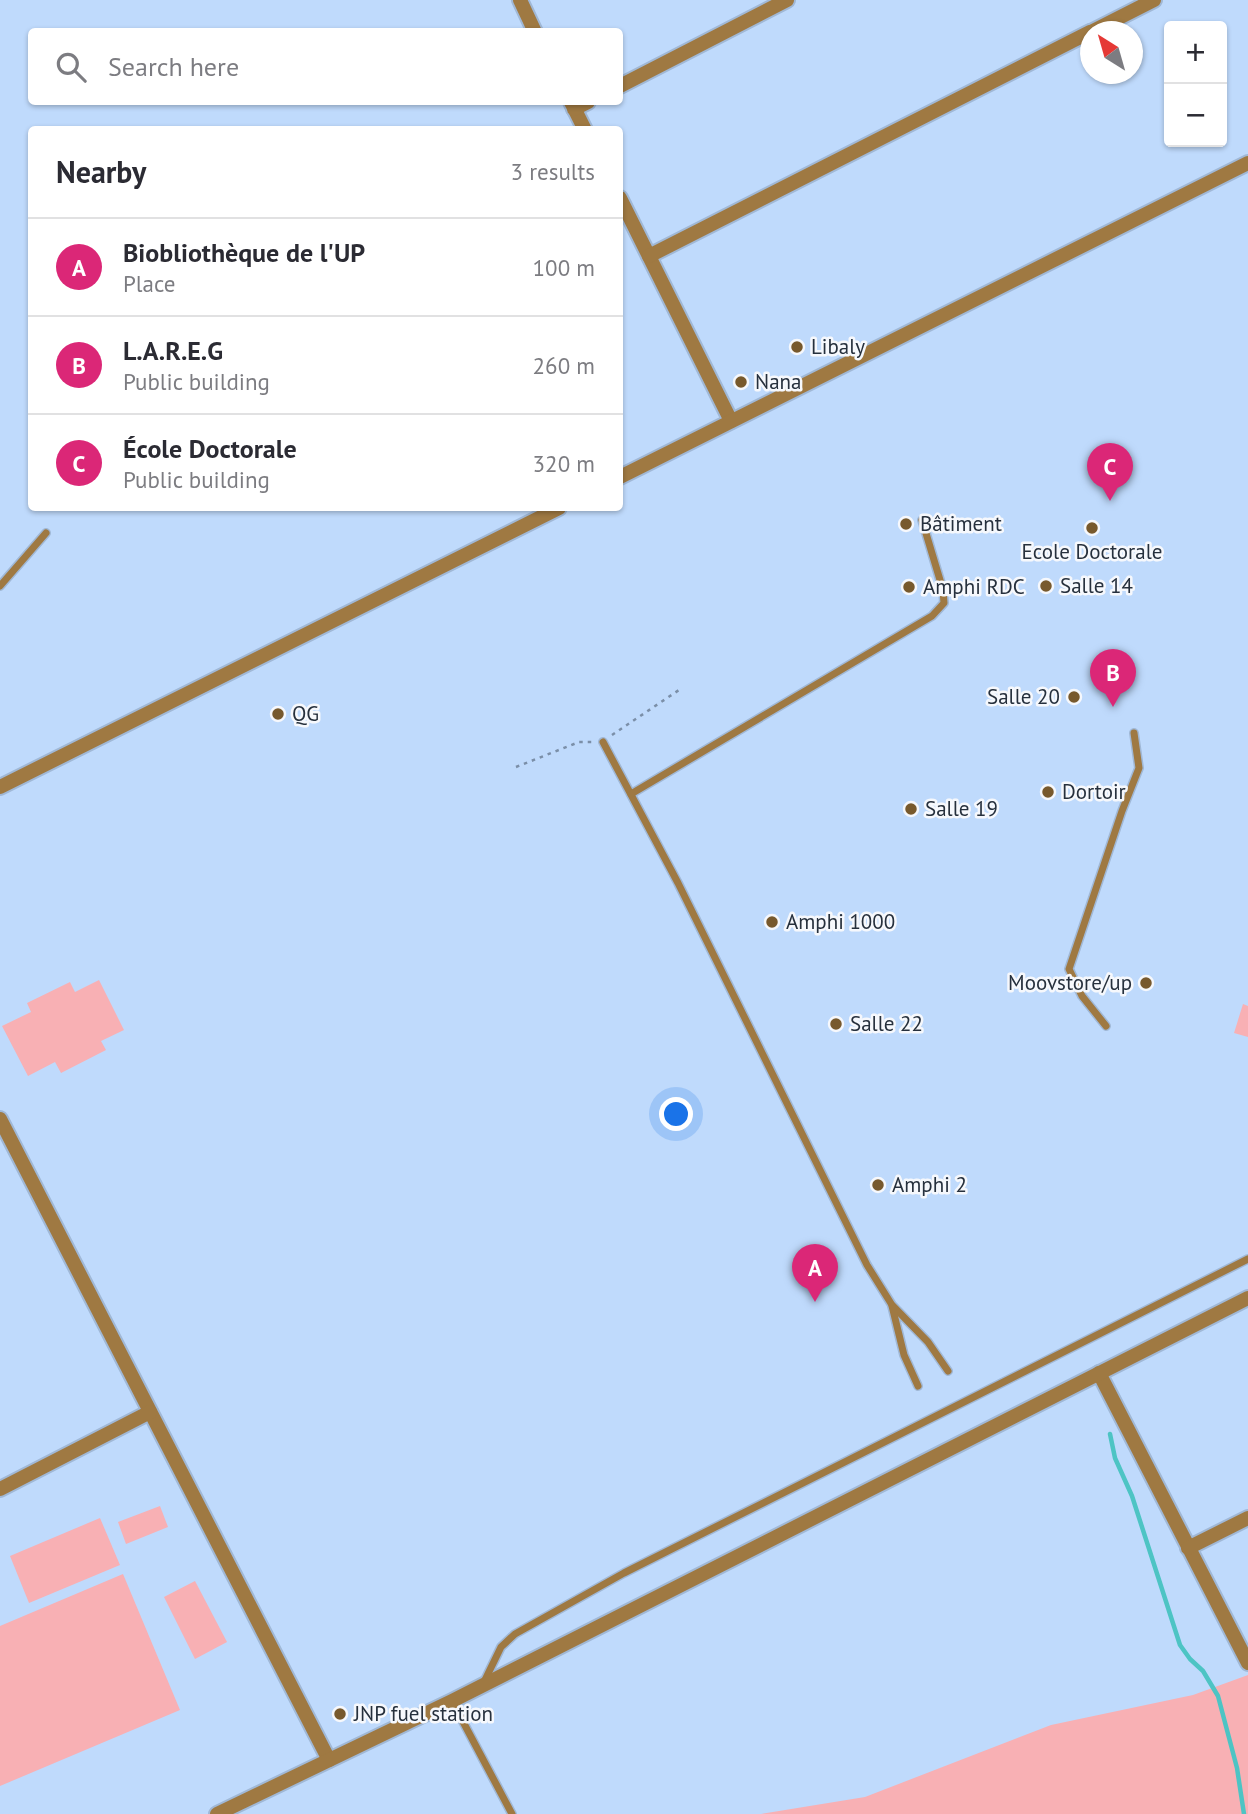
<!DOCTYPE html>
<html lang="en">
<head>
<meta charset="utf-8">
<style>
	:root { --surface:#fff; --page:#f2f2f3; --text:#2b2b33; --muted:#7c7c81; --line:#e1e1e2; --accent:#db2777 }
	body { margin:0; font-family:"PT Sans",sans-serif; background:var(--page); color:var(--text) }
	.controls { position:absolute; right:21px; top:21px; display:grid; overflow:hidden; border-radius:7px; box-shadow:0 2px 5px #0004 }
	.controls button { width:63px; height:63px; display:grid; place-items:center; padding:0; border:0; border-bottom:2px solid var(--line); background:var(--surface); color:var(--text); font:35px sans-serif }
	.compass { position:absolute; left:1080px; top:21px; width:63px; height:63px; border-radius:50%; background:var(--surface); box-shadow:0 2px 5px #0004; rotate:323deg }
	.you { position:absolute; left:677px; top:1115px; width:24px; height:24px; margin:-18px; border:5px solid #fff; border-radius:50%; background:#1a73e8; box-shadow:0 0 0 10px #1a73e833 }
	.badge { display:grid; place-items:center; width:46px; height:46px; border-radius:50%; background:var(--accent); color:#fff; font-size:23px; font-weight:700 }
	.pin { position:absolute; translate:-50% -58px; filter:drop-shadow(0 2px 4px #0008) }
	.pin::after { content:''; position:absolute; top:37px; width:24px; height:21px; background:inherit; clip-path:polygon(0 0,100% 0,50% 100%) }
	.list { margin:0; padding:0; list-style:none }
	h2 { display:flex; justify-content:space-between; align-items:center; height:91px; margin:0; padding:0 28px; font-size:30px }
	h2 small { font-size:23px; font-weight:400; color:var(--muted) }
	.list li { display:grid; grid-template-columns:46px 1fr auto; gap:21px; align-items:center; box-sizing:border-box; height:98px; padding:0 28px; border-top:2px solid var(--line) }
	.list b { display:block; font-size:26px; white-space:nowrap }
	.list p { margin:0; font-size:23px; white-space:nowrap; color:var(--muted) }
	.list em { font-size:23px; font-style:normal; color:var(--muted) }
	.icon { flex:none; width:38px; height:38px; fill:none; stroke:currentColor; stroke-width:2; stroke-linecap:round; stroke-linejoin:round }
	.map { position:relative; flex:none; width:1248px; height:1814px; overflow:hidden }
	.search { position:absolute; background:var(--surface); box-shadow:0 2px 5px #0004; left:28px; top:28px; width:595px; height:77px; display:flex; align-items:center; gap:18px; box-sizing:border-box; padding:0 24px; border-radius:7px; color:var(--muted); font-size:26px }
	.panel { position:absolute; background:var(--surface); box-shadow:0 2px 5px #0004; left:28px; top:126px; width:595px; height:385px; border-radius:7px }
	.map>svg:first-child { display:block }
	.green { fill:#f8b0b4 }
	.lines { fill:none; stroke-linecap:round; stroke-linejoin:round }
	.stream { stroke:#4dc4c4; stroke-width:4.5 }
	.service-casing { stroke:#a0b8d6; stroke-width:10 }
	.minor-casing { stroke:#a0b8d6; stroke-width:18 }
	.tertiary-casing { stroke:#a0b8d6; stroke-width:18 }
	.path { stroke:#7b8fa8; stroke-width:2.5; stroke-dasharray:3.5 5; stroke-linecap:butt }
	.service { stroke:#9f7942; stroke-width:7 }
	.minor { stroke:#9f7942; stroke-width:14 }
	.tertiary { stroke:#9f7942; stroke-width:14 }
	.poi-dot { fill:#77592d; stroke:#f6f8fc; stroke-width:2.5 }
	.labels { text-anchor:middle; stroke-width:5; stroke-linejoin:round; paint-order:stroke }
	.poi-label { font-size:21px; fill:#26303d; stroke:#f6f8fc; text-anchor:start }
</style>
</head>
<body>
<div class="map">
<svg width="1248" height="1814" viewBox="0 0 1248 1814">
	<rect width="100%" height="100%" fill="#bfdafc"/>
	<!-- green -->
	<g class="green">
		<polygon points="99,980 124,1030 101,1041 106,1050 61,1073 55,1062 28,1076 2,1026 31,1012 27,1003 70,982 75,992"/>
		<polygon points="1243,1004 1248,1006 1248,1037 1234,1033"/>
		<polygon points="160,1506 168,1527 126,1544 118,1522"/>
		<polygon points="100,1518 120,1565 29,1603 10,1556"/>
		<polygon points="123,1574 180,1710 0,1786 0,1626"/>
		<polygon points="195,1581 227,1642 195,1659 164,1597"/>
		<polygon points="1248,1675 1248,1814 761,1814 865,1797 1051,1725 1193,1695"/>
	</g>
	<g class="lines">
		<!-- stream -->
		<polyline class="stream" points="1110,1434 1115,1458 1132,1496 1180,1645 1190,1659 1203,1671 1218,1696 1237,1768 1244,1814"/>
		<!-- service casing -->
		<g class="service-casing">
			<g id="service">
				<polyline points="0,586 46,533"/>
				<polyline points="603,742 678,883 867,1265 892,1305 928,1342 948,1371"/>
				<polyline points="631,794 932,616 944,603 943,590 922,520"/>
				<polyline points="1106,1026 1082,996 1069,969 1122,811 1139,768 1134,733"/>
				<polyline points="892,1306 904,1355 918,1386"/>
				<polyline points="484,1682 501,1647 515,1634 624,1573 1248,1259"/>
				<polyline points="452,1701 512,1814"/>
			</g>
		</g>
		<!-- minor casing -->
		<g class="minor-casing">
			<g id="minor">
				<polyline points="520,0 535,32"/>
				<polyline points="1091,32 1154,0"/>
				<polyline points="620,86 787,0"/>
				<polyline points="571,102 585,130"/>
				<polyline points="574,109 588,102"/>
				<polyline points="620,198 731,421"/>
				<polyline points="649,256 1090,32"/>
				<polyline points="620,477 1248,163"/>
				<polyline points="0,787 559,508"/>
				<polyline points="0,1119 329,1760"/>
				<polyline points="1099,1373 1248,1663"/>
				<polyline points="0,1489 150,1412"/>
				<polyline points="1188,1548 1248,1518"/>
			</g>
		</g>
		<!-- tertiary casing -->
		<g class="tertiary-casing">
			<polyline id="tertiary" points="217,1814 452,1701 1248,1298"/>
		</g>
		<!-- path -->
		<g class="path">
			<polyline points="612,735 679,690"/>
			<polyline points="516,767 579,742 594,742"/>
		</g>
		<!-- service -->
		<use href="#service" class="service"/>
		<!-- minor -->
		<use href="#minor" class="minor"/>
		<!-- tertiary -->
		<use href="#tertiary" class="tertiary"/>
	</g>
	<!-- markers -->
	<g class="poi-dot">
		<circle cx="797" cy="347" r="7"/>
		<circle cx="741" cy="382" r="7"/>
		<circle cx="906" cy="524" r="7"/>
		<circle cx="1092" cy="528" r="7"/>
		<circle cx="1046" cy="586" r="7"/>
		<circle cx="909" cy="587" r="7"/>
		<circle cx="1074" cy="697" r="7"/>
		<circle cx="278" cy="714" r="7"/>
		<circle cx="1048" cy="792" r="7"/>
		<circle cx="911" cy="809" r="7"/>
		<circle cx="772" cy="922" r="7"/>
		<circle cx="1146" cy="983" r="7"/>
		<circle cx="836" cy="1024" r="7"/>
		<circle cx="878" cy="1185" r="7"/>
		<circle cx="340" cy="1714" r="7"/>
	</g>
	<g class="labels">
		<!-- poi labels -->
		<g class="poi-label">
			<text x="811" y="354">Libaly</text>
			<text x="755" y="389">Nana</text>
			<text x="920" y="531">Bâtiment</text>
			<text x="1092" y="559" text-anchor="middle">Ecole Doctorale</text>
			<text x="1060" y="593">Salle 14</text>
			<text x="923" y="594">Amphi RDC</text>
			<text x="1060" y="704" text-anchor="end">Salle 20</text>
			<text x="292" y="721">QG</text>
			<text x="1062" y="799">Dortoir</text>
			<text x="925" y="816">Salle 19</text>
			<text x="786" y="929">Amphi 1000</text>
			<text x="1132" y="990" text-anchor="end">Moovstore/up</text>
			<text x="850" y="1031">Salle 22</text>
			<text x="892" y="1192">Amphi 2</text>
			<text x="354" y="1721">JNP fuel station</text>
		</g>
	</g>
</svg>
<div class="controls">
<button>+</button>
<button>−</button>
</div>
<svg class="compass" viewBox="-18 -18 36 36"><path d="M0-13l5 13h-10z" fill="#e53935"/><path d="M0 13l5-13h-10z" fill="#7c7c81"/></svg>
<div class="you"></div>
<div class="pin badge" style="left:815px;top:1302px">A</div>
<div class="pin badge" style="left:1113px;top:707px">B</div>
<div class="pin badge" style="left:1110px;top:501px">C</div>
<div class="search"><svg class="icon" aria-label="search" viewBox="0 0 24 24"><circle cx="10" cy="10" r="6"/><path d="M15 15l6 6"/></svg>Search here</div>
<section class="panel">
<h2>Nearby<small>3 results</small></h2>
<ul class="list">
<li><span class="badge">A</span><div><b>Biobliothèque de l'UP</b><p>Place</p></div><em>100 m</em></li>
<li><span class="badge">B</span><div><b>L.A.R.E.G</b><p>Public building</p></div><em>260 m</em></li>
<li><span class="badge">C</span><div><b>École Doctorale</b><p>Public building</p></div><em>320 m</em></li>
</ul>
</section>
</div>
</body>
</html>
